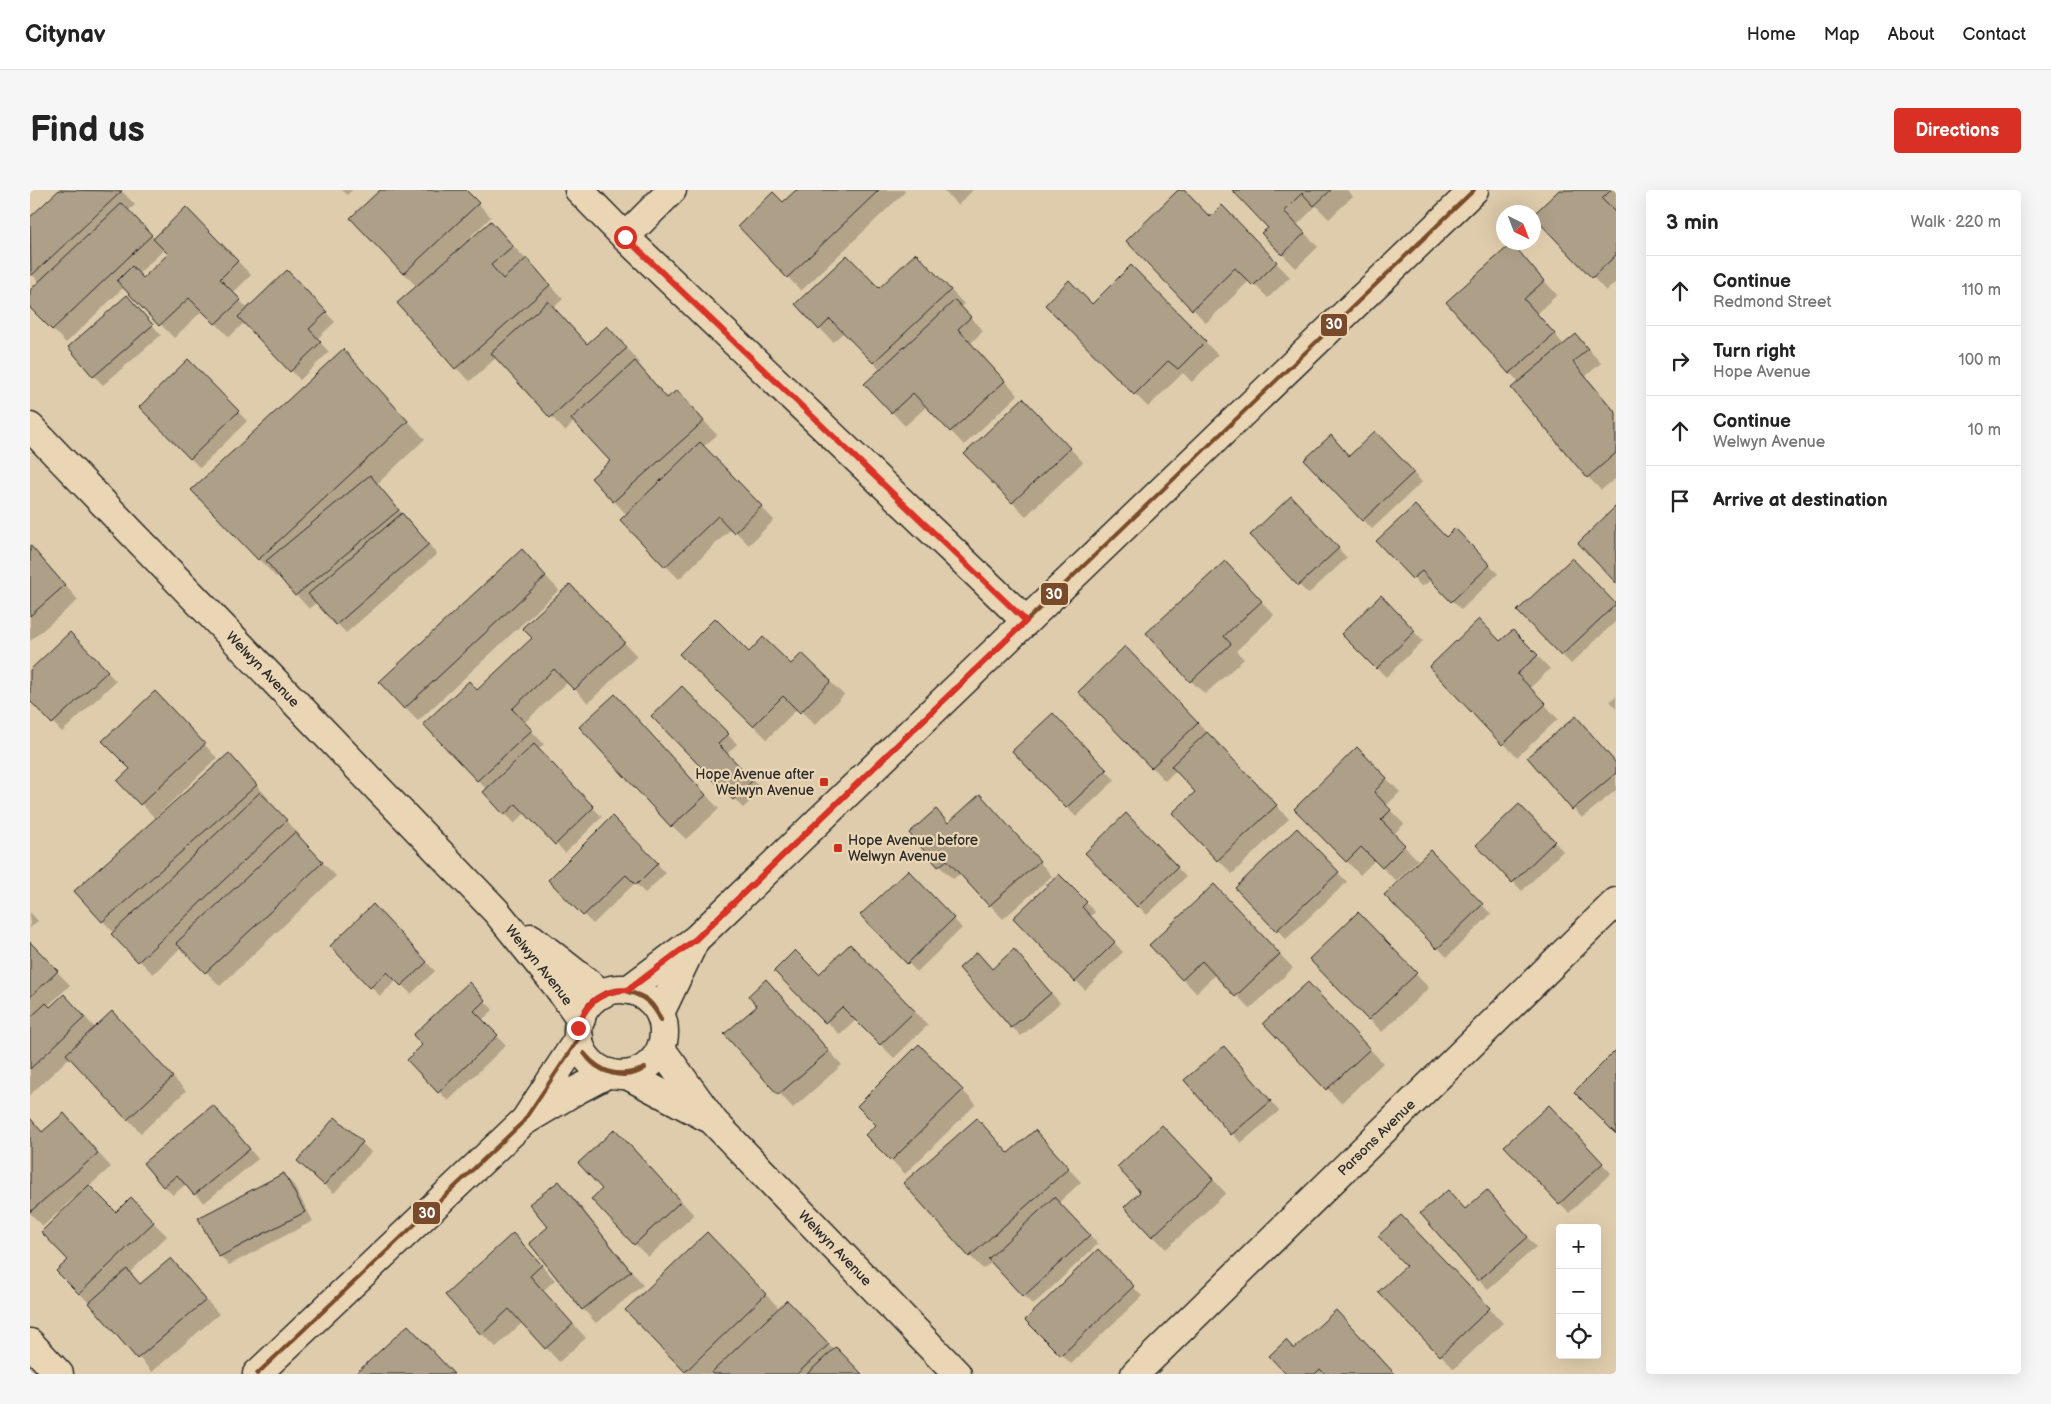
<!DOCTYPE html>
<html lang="en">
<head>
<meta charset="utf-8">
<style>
	:root { --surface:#fff; --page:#f6f6f6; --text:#222; --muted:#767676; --line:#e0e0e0; --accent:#d93025 }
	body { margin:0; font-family:"Balsamiq Sans",sans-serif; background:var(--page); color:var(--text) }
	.controls { position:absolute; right:15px; bottom:15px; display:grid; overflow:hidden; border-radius:5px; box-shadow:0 5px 20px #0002 }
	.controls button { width:45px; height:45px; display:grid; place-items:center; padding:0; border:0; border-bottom:1px solid var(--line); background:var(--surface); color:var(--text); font:25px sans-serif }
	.compass { position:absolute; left:1466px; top:15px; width:45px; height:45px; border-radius:50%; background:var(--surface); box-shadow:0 5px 20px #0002; rotate:138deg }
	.stop { position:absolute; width:15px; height:15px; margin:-11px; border:4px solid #d93025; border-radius:50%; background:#fff }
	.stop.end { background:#d93025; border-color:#fff; box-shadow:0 1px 5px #0008 }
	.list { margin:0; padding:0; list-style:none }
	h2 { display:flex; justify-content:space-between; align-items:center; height:65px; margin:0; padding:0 20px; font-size:21px }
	h2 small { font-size:16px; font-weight:400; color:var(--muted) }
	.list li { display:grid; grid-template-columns:32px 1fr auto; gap:15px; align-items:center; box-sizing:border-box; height:70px; padding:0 20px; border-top:1px solid var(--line) }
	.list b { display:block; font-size:19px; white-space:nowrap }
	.list p { margin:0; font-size:16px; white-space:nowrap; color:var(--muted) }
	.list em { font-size:16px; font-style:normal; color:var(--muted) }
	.icon { flex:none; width:28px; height:28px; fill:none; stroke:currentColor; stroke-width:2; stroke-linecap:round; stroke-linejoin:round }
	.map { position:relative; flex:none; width:1586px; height:1184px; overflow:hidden; border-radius:5px }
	header { display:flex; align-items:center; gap:30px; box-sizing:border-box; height:70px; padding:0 25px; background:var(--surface); border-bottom:1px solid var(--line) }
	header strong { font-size:24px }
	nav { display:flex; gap:28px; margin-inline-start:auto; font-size:18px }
	.intro { display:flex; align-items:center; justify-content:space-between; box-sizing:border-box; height:120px; padding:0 30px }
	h1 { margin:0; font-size:35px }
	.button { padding:12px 22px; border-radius:5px; background:var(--accent); color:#fff; font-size:18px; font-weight:700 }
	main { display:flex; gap:30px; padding:0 30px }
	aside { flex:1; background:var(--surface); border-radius:5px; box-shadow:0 5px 20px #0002 }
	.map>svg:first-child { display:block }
	.shadow { fill:#0003; fill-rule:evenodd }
	.building { fill:#ad9f88; stroke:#2b2b2b }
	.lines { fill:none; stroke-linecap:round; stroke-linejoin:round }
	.minor-casing { stroke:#2b2b2b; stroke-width:31 }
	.minor { stroke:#ead6b4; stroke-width:28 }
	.bus-1-casing { stroke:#ead6b4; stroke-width:8 }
	.bus-1 { stroke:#7a4b2a; stroke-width:4 }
	.route { stroke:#d93025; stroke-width:6 }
	.poi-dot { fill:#c8321e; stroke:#ead6b4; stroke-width:2 }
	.labels { text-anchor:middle; stroke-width:4.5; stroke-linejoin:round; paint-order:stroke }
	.street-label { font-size:14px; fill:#2b2b2b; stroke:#ead6b4 }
	.poi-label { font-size:14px; fill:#2b2b2b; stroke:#ead6b4; text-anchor:end }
	.line-badge { stroke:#ead6b4; stroke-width:2 }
	.badge-label { font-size:14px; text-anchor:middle; font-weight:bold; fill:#fff }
</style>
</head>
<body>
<header>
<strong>Citynav</strong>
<nav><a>Home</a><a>Map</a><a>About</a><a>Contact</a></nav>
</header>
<div class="intro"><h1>Find us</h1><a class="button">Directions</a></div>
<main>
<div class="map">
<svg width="1586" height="1184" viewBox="0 0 1586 1184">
	<rect width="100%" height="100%" fill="#dfccac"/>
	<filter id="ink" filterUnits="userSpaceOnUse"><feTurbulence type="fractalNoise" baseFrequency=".02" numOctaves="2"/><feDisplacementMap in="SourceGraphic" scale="10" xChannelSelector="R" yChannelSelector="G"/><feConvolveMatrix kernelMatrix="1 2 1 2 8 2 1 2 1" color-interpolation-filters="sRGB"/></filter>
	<g filter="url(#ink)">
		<!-- shadow -->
		<g class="shadow">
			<path d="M 31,0 L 91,0 L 105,15 L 98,21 L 125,49 L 170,32 L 221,85 L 203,103 L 218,119 L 266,90 L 305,132 L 287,149 L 299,162 L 270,190 L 215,132 L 199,147 L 173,120 L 144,148 L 94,97 L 36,153 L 0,116 L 0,102 L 10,93 L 0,82 L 0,29 ZM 135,59 L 139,64 L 113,90 L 108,84 Z"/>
			<polygon points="312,0 322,0 317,5"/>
			<polygon points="352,0 435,0 461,27 437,50 439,52 461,32 533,109 523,118 557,155 590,151 610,173 607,175 638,209 647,201 687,245 673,257 744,330 719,355 702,338 649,389 636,376 597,325 584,311 582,272 545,231 535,241 467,167 440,191 426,178 387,97 322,28"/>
			<polygon points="768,0 874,0 875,2 771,101 758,87 754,14"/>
			<polygon points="913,0 943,0 928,15"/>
			<polygon points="1150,0 1180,29 1192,17 1260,87 1238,108 1220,90 1176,133 1163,119"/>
			<polygon points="1204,0 1317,0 1323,6 1299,29 1286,16 1267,35 1288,57 1266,78 1233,44 1240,38"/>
			<polygon points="1531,0 1586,0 1586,92 1576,101 1504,25"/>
			<polygon points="1482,55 1527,105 1507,123 1534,155 1546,146 1571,173 1556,186 1586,222 1586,288 1571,300 1558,287 1490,193 1480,183"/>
			<polygon points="1101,77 1188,165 1162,192 1153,183 1118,217 1017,115 1062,115"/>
			<polygon points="900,78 934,114 931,117 953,141 941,153 988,205 934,255 897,216 875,236 836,194 851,180 814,142 803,152 767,114 849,100"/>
			<polygon points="106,116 131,145 73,195 64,186"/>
			<polygon points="313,161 395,249 347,294 407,364 316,443 287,412 279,419 249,385 246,387 163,300"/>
			<polygon points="158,171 217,231 170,278 111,217"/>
			<polygon points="1007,224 1053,272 996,326 982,312"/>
			<polygon points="1354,252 1392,292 1342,339 1333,330 1320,267"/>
			<polygon points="1270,317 1317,368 1278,404 1222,345"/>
			<polygon points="1425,339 1468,384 1431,420 1402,389 1392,397 1348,351 1416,348"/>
			<polygon points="0,354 48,410 0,451"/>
			<polygon points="1542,370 1586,415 1586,431 1541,474 1489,421"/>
			<polygon points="505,375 529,400 388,531 375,518"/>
			<polygon points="1209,387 1244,425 1206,461 1214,469 1175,504 1161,491"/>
			<polygon points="1350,407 1393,451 1356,487 1313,444"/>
			<polygon points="553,409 607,466 558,513 538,492 494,533 514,554 508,560 572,627 535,663 496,622 484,634 455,602 457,600 395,534 448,502"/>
			<polygon points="49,453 86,491 32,542 0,509 0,482"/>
			<polygon points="1471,453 1497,455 1520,479 1500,498 1528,529 1487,567 1400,477"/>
			<polygon points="719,463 761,476 772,465 814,505 785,535 768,518 737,549 651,464"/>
			<polygon points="1109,471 1259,629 1202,684 1144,623 1167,602 1146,580 1135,591 1050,502"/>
			<polygon points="652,498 707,554 697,564 732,600 713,618 623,526"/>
			<polygon points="1586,506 1586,518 1580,511"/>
			<polygon points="138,516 187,568 125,628 89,591 101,579"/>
			<polygon points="598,520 689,619 656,649 642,636"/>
			<polygon points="1032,534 1085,590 1046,627 984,561"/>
			<polygon points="1327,559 1370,602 1356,616 1374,634 1363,645 1388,670 1366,691 1345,670 1330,685 1266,619"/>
			<polygon points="1499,567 1586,573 1586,600 1552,628"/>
			<polygon points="212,579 239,609 237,611 270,645 268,647 306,686 190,796 152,757 123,784 83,744 84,743 46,701"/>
			<polygon points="950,606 1022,686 973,729 931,683 923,689 909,676 906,621 919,634"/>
			<polygon points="1489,615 1533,661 1492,701 1448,655"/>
			<polygon points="1096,625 1156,687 1117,725 1056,663"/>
			<polygon points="582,628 636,683 615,703 605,693 563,734 520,690"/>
			<polygon points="1267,640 1317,692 1256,749 1207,698"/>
			<polygon points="1400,662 1461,724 1417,767 1356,705"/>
			<polygon points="878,682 932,738 887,782 832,725"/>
			<polygon points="1029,685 1065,722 1060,727 1093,762 1055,800 984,728"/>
			<polygon points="1197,709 1263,778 1220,819 1186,784 1166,803 1153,789"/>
			<polygon points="0,722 8,731 0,738"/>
			<polygon points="352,725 405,781 381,804 367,790 350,806 301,756"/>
			<polygon points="1341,738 1399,798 1352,842 1339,829"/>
			<polygon points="0,754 40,795 18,816 20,819 48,819 65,838 95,836 156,901 111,943 40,867 0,905"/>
			<polygon points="820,756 898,835 864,868 826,830 810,845 746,781 789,786"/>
			<polygon points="993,770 1030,813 991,846 982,837"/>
			<polygon points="736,791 812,875 763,918 696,844 728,817"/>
			<polygon points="448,803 463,820 452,830 476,855 418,911 379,870"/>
			<polygon points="1291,807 1353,873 1311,913 1235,833"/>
			<polygon points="889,856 946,914 875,984 837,945 848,935"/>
			<polygon points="1203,867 1249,921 1211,953 1156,890"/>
			<polygon points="34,925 81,977 59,996 86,1023 114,1023 137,1046 99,1083 111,1095 140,1070 189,1124 122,1182 63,1117 28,1081 39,1070 46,1010 44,1008 13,1036 0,1023 0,930 13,943"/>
			<polygon points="192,926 228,969 174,1013 156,994 143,1005 134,996"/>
			<polygon points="1528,926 1581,983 1539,1023 1476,956"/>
			<polygon points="1005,942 1051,992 1028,1013 1068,1054 1003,1115 962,1072 953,1079 940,1066 979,964"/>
			<polygon points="1146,950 1196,1003 1136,1059 1123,1046 1111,1002"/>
			<polygon points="332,953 341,962 304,1003 278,980"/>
			<polygon points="599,954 664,1025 618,1067 605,1054 574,999"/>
			<polygon points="253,985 263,994 283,1031 199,1075 190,1066"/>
			<polygon points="529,992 542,1006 613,1095 566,1133 553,1119 519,1037"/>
			<polygon points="1466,1011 1506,1057 1458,1099 1449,1090 1435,1020"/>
			<polygon points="1384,1040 1473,1133 1424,1179 1411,1165 1378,1076"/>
			<polygon points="496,1058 525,1090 513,1101 556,1148 529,1172 493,1132 466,1157 452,1144"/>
			<polygon points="690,1058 750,1119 771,1126 804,1160 831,1184 684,1184 682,1182 680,1184 658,1184 597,1120"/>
			<polygon points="1068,1061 1112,1106 1041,1174 997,1130"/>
			<polygon points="1319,1135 1365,1184 1257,1184"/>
		</g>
		<!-- building -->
		<g class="building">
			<polygon points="29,0 92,1 1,86 0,27"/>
			<polygon points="350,0 436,0 449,13 373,84 320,28"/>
			<polygon points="766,0 849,0 757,88 708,36 743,2 753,12"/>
			<polygon points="1148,0 1154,0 1180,27 1192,15 1247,72 1223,96 1205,78 1162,120 1096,51"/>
			<polygon points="1202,0 1301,0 1284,16 1272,3 1254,21 1275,43 1252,65 1231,43 1238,38"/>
			<polygon points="1529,0 1581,0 1572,9 1586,23 1586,65 1562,88 1504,27 1504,24"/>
			<polygon points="92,13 122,45 22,140 0,118 0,100"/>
			<polygon points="156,17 208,71 190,89 211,110 185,134 159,108 129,136 87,91 102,76 113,88 138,64 123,49"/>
			<polygon points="461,31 483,56 461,75 473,89 497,68 520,95 425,179 367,113"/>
			<polygon points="1482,53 1514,91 1494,109 1525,144 1479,184 1416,112"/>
			<polygon points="886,63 921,100 843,173 800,129 789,140 765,114 817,65 849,98"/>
			<polygon points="1101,75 1176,151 1148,179 1138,171 1104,205 1015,115 1039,90 1062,114"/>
			<polygon points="257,80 297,122 279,139 291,152 260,182 208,127"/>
			<polygon points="97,105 123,135 63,187 38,157"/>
			<polygon points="925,110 941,127 928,139 975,191 920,242 883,203 861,223 834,194"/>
			<polygon points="518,111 557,154 577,136 597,158 520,228 461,163"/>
			<polygon points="1546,144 1558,159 1543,172 1586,223 1586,263 1557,288 1481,198"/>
			<polygon points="313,159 378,231 228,370 161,300"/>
			<polygon points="158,169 209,221 160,269 109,217"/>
			<polygon points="605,171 637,208 647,200 674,231 583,312 561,288 580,271 541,229"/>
			<polygon points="993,208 1040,258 982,313 934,264"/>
			<polygon points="1345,241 1384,282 1332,331 1274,270 1301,245 1319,266"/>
			<polygon points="670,252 732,316 704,343 688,326 635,377 590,330"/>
			<polygon points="340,285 369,320 265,406 236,371"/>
			<polygon points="1261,306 1309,358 1268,396 1220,345"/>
			<polygon points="1385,315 1416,347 1425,338 1460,375 1421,412 1392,381 1382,389 1346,351"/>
			<polygon points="1586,316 1586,393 1548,353"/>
			<polygon points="372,323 399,354 306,435 278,404"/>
			<polygon points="0,355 35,395 0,426"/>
			<polygon points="492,359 516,386 374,519 349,492"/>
			<polygon points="1542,368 1586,414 1531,466 1487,421"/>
			<polygon points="1195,371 1232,411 1194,446 1201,454 1160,492 1116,443"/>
			<polygon points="540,394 595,452 544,500 524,479 482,519 502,540 447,591 393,534 439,491 447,500 502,448 492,438"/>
			<polygon points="1351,405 1385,441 1346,479 1311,444"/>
			<polygon points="685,428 719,462 733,447 761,474 772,463 801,491 770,523 753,506 723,536 649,464"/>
			<polygon points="1449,429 1470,451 1483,440 1508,465 1487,484 1516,514 1472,555 1399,477"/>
			<polygon points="40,442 78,481 22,534 0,511 0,480"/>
			<polygon points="1095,456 1168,533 1121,578 1048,502"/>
			<polygon points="652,496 699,544 688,554 723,590 703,610 621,526"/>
			<polygon points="125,501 175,554 110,615 87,591 100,579 72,551"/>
			<polygon points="585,504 676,605 641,637 549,537"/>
			<polygon points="1023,523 1077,580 1036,618 982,561"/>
			<polygon points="1546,526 1586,573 1586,583 1542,620 1497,567"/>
			<polygon points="1177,542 1247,615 1187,671 1142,623 1165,602 1141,576"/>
			<polygon points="504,554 564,617 525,655 486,614 474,625 453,602"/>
			<polygon points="1327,557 1357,588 1344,602 1361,620 1351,630 1375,655 1352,678 1331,657 1316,672 1264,619"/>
			<polygon points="199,563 227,595 72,732 44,701"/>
			<polygon points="230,602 257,630 108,772 81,744"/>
			<polygon points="950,604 1010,671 959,716 917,670 908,677 879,643 906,619 918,633"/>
			<polygon points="1489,614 1525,651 1482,693 1446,655"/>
			<polygon points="1096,623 1148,677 1107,717 1055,663"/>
			<polygon points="582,626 628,673 606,695 596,685 553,726 518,690"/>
			<polygon points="1267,638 1309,682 1246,741 1205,698"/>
			<polygon points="265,642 293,672 175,783 146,753"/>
			<polygon points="1400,660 1453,714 1407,759 1354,705"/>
			<polygon points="878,680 924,728 877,774 830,725"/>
			<polygon points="1029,684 1057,712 1052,717 1085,752 1045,792 983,728"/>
			<polygon points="1184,694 1250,764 1205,807 1172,771 1152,790 1119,755"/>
			<polygon points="343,714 397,772 371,796 357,782 340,798 300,756"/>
			<polygon points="1328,722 1387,783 1338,830 1279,769"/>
			<polygon points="0,752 28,781 0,807"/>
			<polygon points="820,754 885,821 850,855 812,817 795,833 744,781 765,760 789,784"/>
			<polygon points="984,759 1021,803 981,838 929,778 947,762 962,779"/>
			<polygon points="736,789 799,861 748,905 694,844 727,816 718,806"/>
			<polygon points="439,792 455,810 444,821 468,845 408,903 377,870 392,855 383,845"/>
			<polygon points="1278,792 1340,859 1296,900 1233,833"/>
			<polygon points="34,804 55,827 0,879 0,828 16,813 20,817"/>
			<polygon points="82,821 143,887 97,930 36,864"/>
			<polygon points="889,854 933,900 861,971 835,945 846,935 827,916"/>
			<polygon points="1194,856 1241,911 1201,945 1154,890"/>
			<polygon points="1586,860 1586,944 1544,902"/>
			<polygon points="183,915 220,959 164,1005 147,985 133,997 113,973"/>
			<polygon points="1519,915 1573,973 1529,1014 1474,956"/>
			<polygon points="34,923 68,963 0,1022 0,928 12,942"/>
			<polygon points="305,927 333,952 294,995 267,971"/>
			<polygon points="947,928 978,963 1005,940 1039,978 939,1067 873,993"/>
			<polygon points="1132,935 1183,989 1122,1047 1094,1017 1110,1002 1087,977"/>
			<polygon points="585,939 651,1011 604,1055 561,1009 572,999 548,973"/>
			<polygon points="254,983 275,1022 189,1067 168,1028"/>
			<polygon points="529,991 601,1081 552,1120 499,1053 518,1037 499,1014"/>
			<polygon points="59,995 86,1022 101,1007 124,1032 49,1104 26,1081 38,1070 11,1042"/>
			<polygon points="1418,1000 1435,1019 1457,1000 1498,1047 1448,1091 1390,1023"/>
			<polygon points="1024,1007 1060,1045 993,1107 958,1069"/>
			<polygon points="1371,1025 1460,1118 1410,1166 1348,1102 1376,1076 1348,1046"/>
			<polygon points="677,1042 736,1104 655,1182 595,1120"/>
			<polygon points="483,1043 512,1075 500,1086 543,1134 515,1159 479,1119 451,1145 415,1105"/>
			<polygon points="1068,1059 1104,1096 1031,1166 995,1130"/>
			<polygon points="141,1068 176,1110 107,1169 59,1113 97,1079 110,1094"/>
			<polygon points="757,1110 799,1154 767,1184 682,1184 681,1183"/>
			<polygon points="1306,1120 1365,1184 1295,1184 1290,1179 1285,1184 1256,1184 1239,1166 1256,1150 1264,1159"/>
			<polygon points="378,1135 424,1184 325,1184"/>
			<polygon points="806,1157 832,1184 777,1184"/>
		</g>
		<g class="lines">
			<!-- minor casing -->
			<g class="minor-casing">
				<g id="minor">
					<polyline points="549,0 595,47 996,431"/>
					<polyline points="595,47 642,0"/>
					<path id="s1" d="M 0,237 L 466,721 L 527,796 L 551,829"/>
					<polyline points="501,748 572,804"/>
					<circle cx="591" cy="842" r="43"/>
					<polyline points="598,800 666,749 1444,0"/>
					<polyline points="630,823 664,752"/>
					<path id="s2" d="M 631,859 L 684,932 L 927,1184"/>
					<polyline points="597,885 676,927"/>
					<polyline points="497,927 549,848"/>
					<polyline points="0,1153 29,1184"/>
					<polyline points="227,1184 493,932 545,901 579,883"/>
					<path id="s3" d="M 1105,1184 L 1586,712"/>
				</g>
			</g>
			<!-- minor -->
			<use href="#minor" class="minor"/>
			<!-- bus-1 casing -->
			<g class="bus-1-casing">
				<g id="bus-1">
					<polyline points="598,800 666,749 1444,0"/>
					<path d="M 598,802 C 616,805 624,813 631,830"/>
					<path d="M 598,802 C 615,806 623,815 631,830"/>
					<path d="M 554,822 C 560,808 577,800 592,800"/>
					<path d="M 554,822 C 565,808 575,803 592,800"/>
					<path d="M 554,863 C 572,884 589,888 615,878"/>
					<path d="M 554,863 C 566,883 595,892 615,878"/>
					<polyline points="227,1184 493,932 549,848"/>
				</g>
			</g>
			<!-- bus-1 -->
			<use href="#bus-1" class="bus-1"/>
		</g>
	</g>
	<g class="lines" filter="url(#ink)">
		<!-- route -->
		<path class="route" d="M 548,838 C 555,812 572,800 598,800 L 666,749 L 996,431 L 595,47"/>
	</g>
	<!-- markers -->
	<g class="poi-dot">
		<rect x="789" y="587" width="10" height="10" rx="2.5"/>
		<rect x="803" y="653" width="10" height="10" rx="2.5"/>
	</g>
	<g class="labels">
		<!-- street labels -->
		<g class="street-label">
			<text dy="5" stroke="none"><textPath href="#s1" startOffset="336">Welwyn Avenue</textPath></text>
			<text dy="5" stroke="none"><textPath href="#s1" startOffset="741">Welwyn Avenue</textPath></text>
			<text dy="5" stroke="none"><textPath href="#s3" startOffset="338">Parsons Avenue</textPath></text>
			<text dy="5" stroke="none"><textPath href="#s2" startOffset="265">Welwyn Avenue</textPath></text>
		</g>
		<!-- poi labels -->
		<g class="poi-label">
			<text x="784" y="589">Hope Avenue after<tspan x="784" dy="16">Welwyn Avenue</tspan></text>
			<text x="818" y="655" text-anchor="start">Hope Avenue before<tspan x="818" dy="16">Welwyn Avenue</tspan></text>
		</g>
	</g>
	<g class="line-badge">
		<rect x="1290" y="123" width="28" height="24" rx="5" fill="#7a4b2a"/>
		<rect x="1010" y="392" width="29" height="24" rx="5" fill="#7a4b2a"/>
		<rect x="382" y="1011" width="29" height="24" rx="5" fill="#7a4b2a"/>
	</g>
	<g class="badge-label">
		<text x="1304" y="139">30</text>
		<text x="1024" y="409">30</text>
		<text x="397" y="1028">30</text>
	</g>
</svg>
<div class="controls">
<button>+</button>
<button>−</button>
<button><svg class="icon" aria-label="locate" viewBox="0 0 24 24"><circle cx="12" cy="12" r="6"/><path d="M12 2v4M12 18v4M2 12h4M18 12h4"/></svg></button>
</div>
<svg class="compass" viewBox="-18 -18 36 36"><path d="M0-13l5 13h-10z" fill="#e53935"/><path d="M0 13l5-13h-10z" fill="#767676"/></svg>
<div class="stop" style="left:595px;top:47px"></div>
<div class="stop end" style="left:548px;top:838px"></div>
</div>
<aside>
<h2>3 min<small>Walk · 220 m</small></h2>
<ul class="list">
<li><svg class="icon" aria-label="ahead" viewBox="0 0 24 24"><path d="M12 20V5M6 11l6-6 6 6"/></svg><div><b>Continue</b><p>Redmond Street</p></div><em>110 m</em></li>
<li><svg class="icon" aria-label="right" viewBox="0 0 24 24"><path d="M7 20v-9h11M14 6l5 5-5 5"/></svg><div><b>Turn right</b><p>Hope Avenue</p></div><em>100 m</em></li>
<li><svg class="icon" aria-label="ahead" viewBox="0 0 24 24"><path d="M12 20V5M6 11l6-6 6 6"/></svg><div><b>Continue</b><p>Welwyn Avenue</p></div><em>10 m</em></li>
<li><svg class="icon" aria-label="arrive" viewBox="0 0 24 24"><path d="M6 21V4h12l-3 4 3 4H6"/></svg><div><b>Arrive at destination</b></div></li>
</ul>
</aside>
</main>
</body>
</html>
